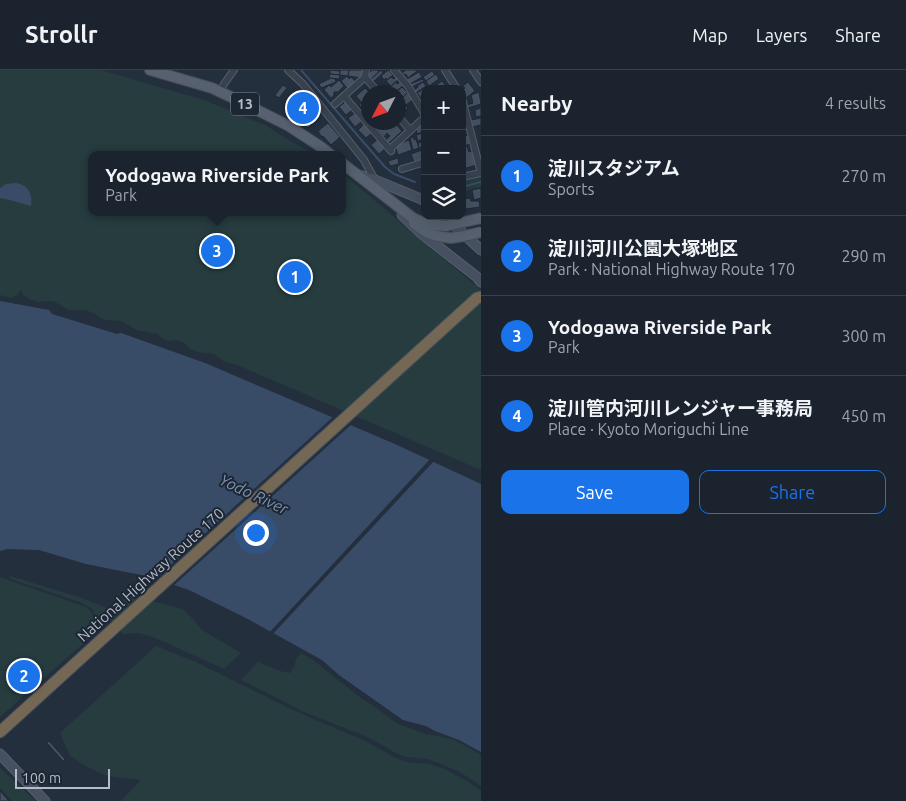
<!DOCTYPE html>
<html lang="en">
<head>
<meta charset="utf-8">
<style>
	:root { --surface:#1b232e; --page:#242b36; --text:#f1f3f6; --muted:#a0a4aa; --line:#39404a; --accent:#1a73e8 }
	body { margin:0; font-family:Ubuntu,"Noto Sans JP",sans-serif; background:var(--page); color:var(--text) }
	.controls { position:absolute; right:15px; top:15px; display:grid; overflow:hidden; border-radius:10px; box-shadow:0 5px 20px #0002 }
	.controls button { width:45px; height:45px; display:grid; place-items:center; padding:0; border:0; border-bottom:1px solid var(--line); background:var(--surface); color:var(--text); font:25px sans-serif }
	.compass { position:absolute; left:361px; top:15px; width:45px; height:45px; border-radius:50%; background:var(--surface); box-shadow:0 5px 20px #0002; rotate:228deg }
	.scale { position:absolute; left:15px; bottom:12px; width:95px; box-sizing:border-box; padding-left:5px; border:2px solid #b4bcc9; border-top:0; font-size:14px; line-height:18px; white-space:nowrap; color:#b4bcc9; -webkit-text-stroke:4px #1d2633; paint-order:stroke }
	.you { position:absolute; left:255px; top:462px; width:18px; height:18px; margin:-12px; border:4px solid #fff; border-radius:50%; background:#1a73e8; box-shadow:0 0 0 8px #1a73e833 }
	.badge { display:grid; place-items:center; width:32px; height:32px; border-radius:50%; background:var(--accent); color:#fff; font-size:16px; font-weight:700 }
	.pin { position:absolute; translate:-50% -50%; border:2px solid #fff; box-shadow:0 1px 5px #0006 }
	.popup { position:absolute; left:88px; top:81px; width:258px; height:65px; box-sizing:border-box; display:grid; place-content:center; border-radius:10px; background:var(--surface); filter:drop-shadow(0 1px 4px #0005); font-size:16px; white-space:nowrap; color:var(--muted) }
	.popup b { font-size:19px; color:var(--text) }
	.popup::after { content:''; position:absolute; left:50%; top:100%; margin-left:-10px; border:10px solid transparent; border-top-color:var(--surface) }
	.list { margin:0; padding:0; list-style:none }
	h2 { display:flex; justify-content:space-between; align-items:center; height:65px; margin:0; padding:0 20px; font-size:21px }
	h2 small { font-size:16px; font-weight:400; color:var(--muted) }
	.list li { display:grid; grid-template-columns:32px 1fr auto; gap:15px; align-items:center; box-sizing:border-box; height:80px; padding:0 20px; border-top:1px solid var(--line) }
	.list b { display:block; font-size:19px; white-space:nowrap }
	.list p { margin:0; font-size:16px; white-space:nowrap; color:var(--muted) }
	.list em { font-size:16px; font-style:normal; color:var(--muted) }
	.actions { display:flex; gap:10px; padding:15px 20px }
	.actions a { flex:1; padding:11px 0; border:1px solid var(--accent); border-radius:10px; text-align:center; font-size:18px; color:var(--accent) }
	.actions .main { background:var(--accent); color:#fff }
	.icon { flex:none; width:28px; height:28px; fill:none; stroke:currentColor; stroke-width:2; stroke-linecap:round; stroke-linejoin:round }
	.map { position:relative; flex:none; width:481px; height:731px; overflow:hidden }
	header { display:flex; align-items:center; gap:30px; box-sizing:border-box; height:70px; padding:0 25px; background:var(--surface); border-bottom:1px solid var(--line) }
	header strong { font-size:24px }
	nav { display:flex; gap:28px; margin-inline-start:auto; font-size:18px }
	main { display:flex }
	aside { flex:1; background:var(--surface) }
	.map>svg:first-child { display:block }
	.green { fill:#263c3f }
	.water { fill:#394c67 }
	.pier { fill:#242f3e }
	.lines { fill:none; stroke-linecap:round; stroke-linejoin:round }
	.stream { stroke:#394c67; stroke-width:2 }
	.building { fill:#455162; stroke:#1f2835 }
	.street-casing { stroke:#565f6c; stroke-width:8 }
	.secondary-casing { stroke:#565f6c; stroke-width:11 }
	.primary-casing { stroke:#414a57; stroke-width:12 }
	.highway-casing { stroke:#434c59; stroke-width:13 }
	.street { stroke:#38414e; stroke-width:6 }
	.secondary { stroke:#465061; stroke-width:9 }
	.primary { stroke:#56606e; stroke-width:10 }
	.highway { stroke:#746855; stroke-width:11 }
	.primary-bridge-casing { stroke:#414a57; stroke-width:12; stroke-linecap:butt }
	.primary-bridge { stroke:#56606e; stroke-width:10 }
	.labels { text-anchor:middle; stroke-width:4; stroke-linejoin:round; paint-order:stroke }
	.shield { fill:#1d2633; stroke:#878f9c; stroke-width:1 }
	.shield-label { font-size:14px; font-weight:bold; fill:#b4bcc9 }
	.street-label { font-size:15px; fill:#b4bcc9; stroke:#1d2633 }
	.water-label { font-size:16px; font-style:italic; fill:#7c92b1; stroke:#1d2633 }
</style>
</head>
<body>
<header>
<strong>Strollr</strong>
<nav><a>Map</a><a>Layers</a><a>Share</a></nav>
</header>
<main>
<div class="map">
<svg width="481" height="731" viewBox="0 0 481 731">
	<rect width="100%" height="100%" fill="#242f3e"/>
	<!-- green -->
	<g class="green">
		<polygon points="0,0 101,0 207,31 267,56 290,71 317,85 92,85 92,142 342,142 342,103 481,220 481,400 237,295 223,291 214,284 197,282 191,279 183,272 175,270 169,271 163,269 157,264 136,260 122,251 106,250 101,248 94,243 85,240 69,240 57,233 52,231 38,232 30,229 24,226 21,220 17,225 11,228 0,225"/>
		<polygon points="481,104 481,117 462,122 462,108"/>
		<polygon points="10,506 82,528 107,538 104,547 96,546 93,542 94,540 80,532 10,509"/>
		<path d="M 0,507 L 86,537 C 95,544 98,553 94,564 L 0,647 Z"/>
		<path d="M 129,525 L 183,539 L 191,547 L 202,560 L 241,583 L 224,599 L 151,566 L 138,563 L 123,564 L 109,548 C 114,535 119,532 129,525 Z"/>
		<polygon points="156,576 198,593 295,641 365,671 396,688 406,692 430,694 444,699 469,712 481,721 481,731 121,731 141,710 107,706 89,698 70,686 60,663"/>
		<polygon points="301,583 313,590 361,628 372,635 398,654 425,664 453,669 481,685 481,716 460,702 428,689 406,687 394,682 370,668 304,642 241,610 258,592 280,601 290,603 295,594 296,588"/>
		<polygon points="0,698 36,731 12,731 0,718"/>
	</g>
	<!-- water -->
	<g class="water">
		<path d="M 16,113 C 28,115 33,124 31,136 L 10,130 L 0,128 L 0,118 L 6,114 Z"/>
		<polygon points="0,231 49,240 52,244 117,264 121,263 205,293 395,374 481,414 481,682 459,670 435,661 426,656 403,650 339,605 322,590 244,547 189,520 151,507 86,494 39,480 8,479 0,481"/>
	</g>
	<!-- pier -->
	<g class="pier">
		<polygon points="334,346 353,353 172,517 153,511"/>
		<polygon points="431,388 435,390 272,565 269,563"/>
	</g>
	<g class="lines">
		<!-- stream -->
		<g class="stream">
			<polyline points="301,0 385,97 394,104 415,112"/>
			<polyline points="462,117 481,112"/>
		</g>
	</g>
	<!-- building -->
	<g class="building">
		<polygon points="330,0 340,1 340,5 330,4"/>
		<polygon points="340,0 349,0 348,6 340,5"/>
		<polygon points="349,0 363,0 362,8 348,6"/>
		<polygon points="372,0 377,0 379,2 371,9 367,5"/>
		<polygon points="381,0 383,3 373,12 370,10"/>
		<polygon points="388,0 393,5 387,10 386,8 384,10 381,6"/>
		<polygon points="406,0 416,0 417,1 408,8 406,4 404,5 402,3"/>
		<polygon points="432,1 435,5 426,11 423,7"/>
		<polygon points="419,2 422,7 410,14 407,9"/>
		<polygon points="330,4 340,5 339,9 329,8"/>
		<polygon points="436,4 439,9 429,16 426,11"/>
		<polygon points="347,6 349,9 351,7 356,12 348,19 341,11"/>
		<polygon points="391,7 394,9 396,7 399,9 391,16 386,11"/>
		<polygon points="331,8 335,9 336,12 321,18 319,14"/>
		<polygon points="423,9 424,11 412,17 410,14"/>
		<polygon points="339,10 344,16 338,22 334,22 334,25 331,28 324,20 329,15 331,17"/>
		<polygon points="442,11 446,16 442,19 439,19 436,15"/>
		<polygon points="396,12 397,14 400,12 403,16 395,22 390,17"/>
		<polygon points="423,12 426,16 416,23 414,20 418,17 417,16"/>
		<polygon points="468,12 475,21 466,28 462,23 462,21 465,18 463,16"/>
		<polygon points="383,14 385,16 387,15 390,17 384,22 379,18"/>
		<polygon points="283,15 287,18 279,28 275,25"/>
		<polygon points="402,17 408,23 401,29 398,26 398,22 396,22"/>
		<polygon points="426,17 427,19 425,19 425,26 421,28 417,23"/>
		<polygon points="365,18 369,22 368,43 367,44 366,42 364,44 360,40 362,38 359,35 362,33 356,26"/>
		<polygon points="302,21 320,42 318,43 319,45 309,54 311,55 308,58 287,34"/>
		<polygon points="408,22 414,29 406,35 401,29"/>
		<polygon points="479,22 481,34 468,38 467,35 473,33 471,25"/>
		<polygon points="345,32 352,40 346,45 339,37"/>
		<polygon points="402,34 404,36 405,35 408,38 401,45 398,42 400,39 399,38"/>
		<polygon points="481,38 481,46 476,47 475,40"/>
		<polygon points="355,43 362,51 355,57 348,48"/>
		<polygon points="481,48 481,55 472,57 471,50"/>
		<polygon points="383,52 394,52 402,61 389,73 386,70 390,66 387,63 384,67 378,60 379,59 378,58"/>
		<polygon points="328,53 340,67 331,75 323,66 322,67 318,61"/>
		<polygon points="364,54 372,63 366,68 358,60"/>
		<polygon points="424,54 425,61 417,64 416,59 418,58 419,56"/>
		<polygon points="425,62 425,65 423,66 424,69 418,71 416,65"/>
		<polygon points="470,65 472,74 462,76 462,66"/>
		<polygon points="414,67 414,70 416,69 419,78 413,80 410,68"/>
		<polygon points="378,69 386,78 379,84 371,75"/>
		<polygon points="409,70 412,80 398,85 395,75"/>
		<polygon points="425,71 425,77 419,78 418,73"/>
		<polygon points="467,76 469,82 473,81 477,95 463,99 462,78"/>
		<polygon points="425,79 425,89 414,92 411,84"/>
		<polygon points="398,88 399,94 390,96 388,91"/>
		<polygon points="481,118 481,128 474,130 472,120"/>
		<polygon points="470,128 471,131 479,131 480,137 466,139 464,129"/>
		<polygon points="49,671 65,689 63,691 47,673"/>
		<polygon points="0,721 9,731 0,731"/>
	</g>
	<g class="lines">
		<!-- street casing -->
		<g class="street-casing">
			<g id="street">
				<polyline points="288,0 303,14 364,90 375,110"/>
				<polyline points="394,0 408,16 425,45"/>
				<polyline points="445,0 457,19"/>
				<polyline points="473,0 481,12"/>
				<polyline points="365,7 378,22"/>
				<polyline points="220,22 224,14 234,0"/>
				<polyline points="344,26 391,81"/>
				<polyline points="462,28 481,103"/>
				<polyline points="335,34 365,7 366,0"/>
				<polyline points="398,46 410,60"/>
				<polyline points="390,79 425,47"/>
				<polyline points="402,99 425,92"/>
				<polyline points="462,107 481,103"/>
			</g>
		</g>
		<!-- secondary casing -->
		<g class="secondary-casing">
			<g id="secondary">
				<polyline points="359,105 375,110 421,129 425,131"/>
				<polyline points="402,145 422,164 477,207 481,212"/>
				<polyline points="444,146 481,180"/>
				<polyline points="0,684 45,731"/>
			</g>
		</g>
		<!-- primary casing -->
		<g class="primary-casing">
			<g id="primary">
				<polyline points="150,0 212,18 229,26 289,56 321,77 331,85"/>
				<polyline points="342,93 413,148 426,154 446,156"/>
				<path d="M 414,153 C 428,164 433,166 451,168"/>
			</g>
		</g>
		<!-- highway casing -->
		<g class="highway-casing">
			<polyline id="highway" points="0,662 477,228 481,227"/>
		</g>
		<!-- street -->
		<use href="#street" class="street"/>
		<!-- secondary -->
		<use href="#secondary" class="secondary"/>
		<!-- primary -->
		<use href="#primary" class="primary"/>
		<!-- highway -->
		<use href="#highway" class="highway"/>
		<!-- primary-bridge casing -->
		<g class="primary-bridge-casing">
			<g id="primary-bridge">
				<polyline points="446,156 481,148"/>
				<polyline points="451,168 464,166 481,162"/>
			</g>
		</g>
		<!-- primary-bridge -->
		<use href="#primary-bridge" class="primary-bridge"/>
	</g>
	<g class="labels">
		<!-- shield labels -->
		<rect class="shield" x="231" y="22.5" width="28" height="23" rx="4"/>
		<g class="shield-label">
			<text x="245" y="39">13</text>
		</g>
		<!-- street labels -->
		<g class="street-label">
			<text transform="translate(151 505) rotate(-42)" y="5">National Highway Route 170</text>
		</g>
		<!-- water labels -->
		<g class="water-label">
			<text transform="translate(254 424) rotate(25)" y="6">Yodo River</text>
		</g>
	</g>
</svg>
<div class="controls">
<button>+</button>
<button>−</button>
<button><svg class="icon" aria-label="layers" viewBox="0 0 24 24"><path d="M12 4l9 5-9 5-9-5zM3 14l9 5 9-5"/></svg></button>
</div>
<svg class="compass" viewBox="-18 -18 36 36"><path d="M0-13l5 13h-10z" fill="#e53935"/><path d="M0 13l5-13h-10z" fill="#a0a4aa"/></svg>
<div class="scale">100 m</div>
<div class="you"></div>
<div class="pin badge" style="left:295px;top:207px">1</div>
<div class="pin badge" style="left:24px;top:606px">2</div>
<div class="pin badge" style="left:217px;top:181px">3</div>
<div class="popup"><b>Yodogawa Riverside Park</b>Park</div>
<div class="pin badge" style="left:303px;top:38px">4</div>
</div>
<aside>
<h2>Nearby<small>4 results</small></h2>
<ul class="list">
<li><span class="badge">1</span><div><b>淀川スタジアム</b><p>Sports</p></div><em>270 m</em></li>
<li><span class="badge">2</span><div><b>淀川河川公園大塚地区</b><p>Park · National Highway Route 170</p></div><em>290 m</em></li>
<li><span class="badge">3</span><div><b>Yodogawa Riverside Park</b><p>Park</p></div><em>300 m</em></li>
<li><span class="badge">4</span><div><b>淀川管内河川レンジャー事務局</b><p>Place · Kyoto Moriguchi Line</p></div><em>450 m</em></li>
</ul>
<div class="actions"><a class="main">Save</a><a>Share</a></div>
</aside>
</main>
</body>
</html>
